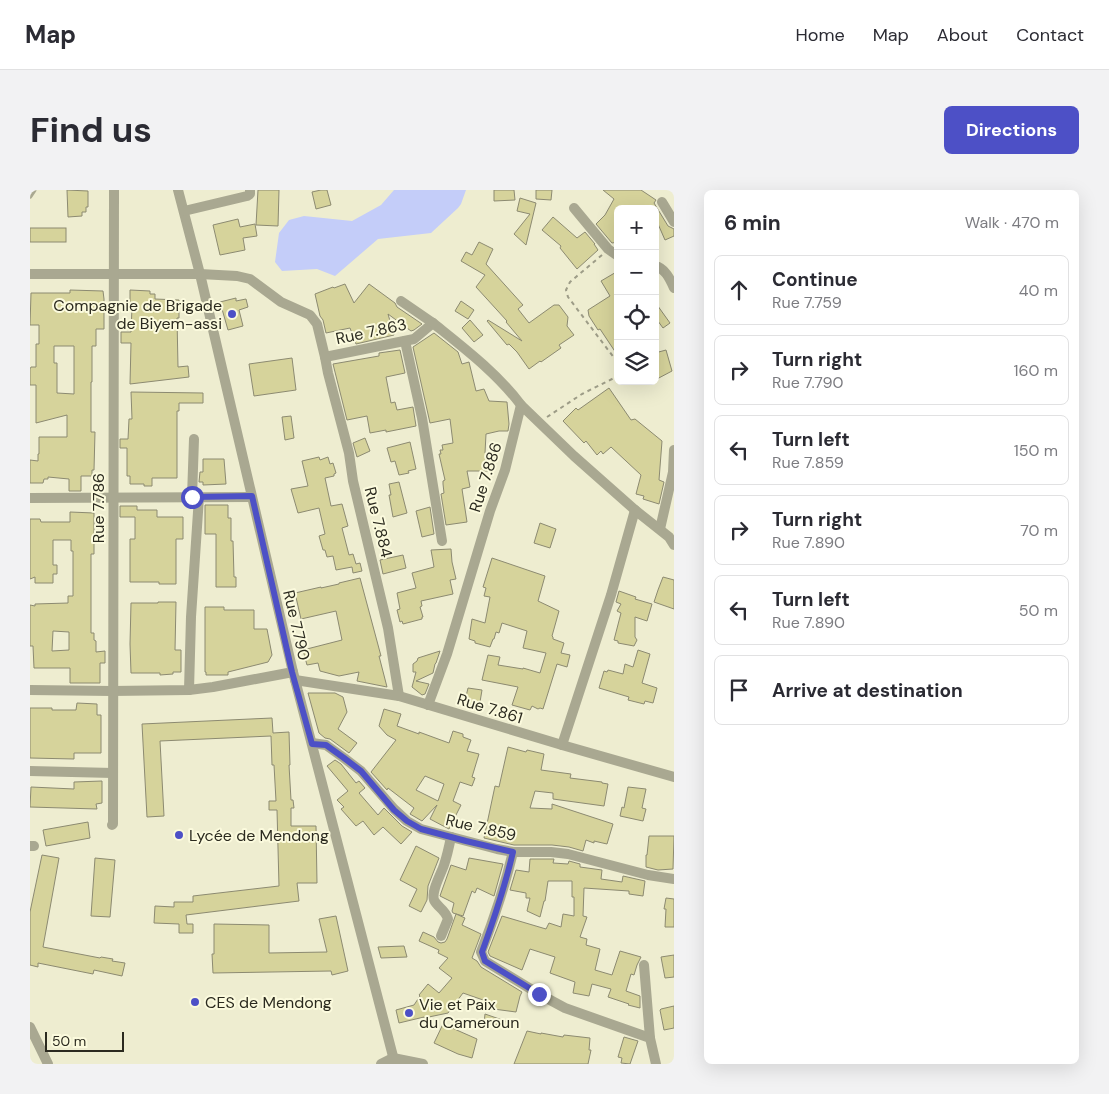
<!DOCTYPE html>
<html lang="en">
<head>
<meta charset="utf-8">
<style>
	:root { --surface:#fff; --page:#f2f2f3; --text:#2b2b33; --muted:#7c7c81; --line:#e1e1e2; --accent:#4d50c6 }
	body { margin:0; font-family:"DM Sans",sans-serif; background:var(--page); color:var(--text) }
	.controls { position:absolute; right:15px; top:15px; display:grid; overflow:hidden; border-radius:8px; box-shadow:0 5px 20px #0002 }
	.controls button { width:45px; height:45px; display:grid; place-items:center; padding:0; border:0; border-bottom:1px solid var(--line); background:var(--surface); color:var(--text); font:25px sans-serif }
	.scale { position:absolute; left:15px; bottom:12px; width:79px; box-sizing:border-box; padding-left:5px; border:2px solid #2b2a1f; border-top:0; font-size:14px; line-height:18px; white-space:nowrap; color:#2b2a1f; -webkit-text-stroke:4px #fbfadd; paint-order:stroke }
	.stop { position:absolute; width:15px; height:15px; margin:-11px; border:4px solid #4d50c6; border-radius:50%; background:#fff }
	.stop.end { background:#4d50c6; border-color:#fff; box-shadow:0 1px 5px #0008 }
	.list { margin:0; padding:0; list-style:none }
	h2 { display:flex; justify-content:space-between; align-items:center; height:65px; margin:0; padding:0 20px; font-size:21px }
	h2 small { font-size:16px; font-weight:400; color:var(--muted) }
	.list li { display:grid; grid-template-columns:32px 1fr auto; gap:15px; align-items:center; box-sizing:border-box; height:70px; margin:0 10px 10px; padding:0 10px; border:1px solid var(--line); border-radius:8px }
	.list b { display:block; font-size:19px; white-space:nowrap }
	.list p { margin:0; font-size:16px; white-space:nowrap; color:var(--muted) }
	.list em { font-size:16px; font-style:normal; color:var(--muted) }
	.icon { flex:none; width:28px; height:28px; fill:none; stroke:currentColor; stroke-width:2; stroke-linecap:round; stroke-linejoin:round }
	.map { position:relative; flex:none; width:644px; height:874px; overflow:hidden; border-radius:8px }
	header { display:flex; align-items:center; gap:30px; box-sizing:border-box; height:70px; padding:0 25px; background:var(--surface); border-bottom:1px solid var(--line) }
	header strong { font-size:24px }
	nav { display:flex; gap:28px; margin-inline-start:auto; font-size:18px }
	.intro { display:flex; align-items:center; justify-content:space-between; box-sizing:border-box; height:120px; padding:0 30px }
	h1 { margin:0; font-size:35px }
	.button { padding:12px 22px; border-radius:8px; background:var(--accent); color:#fff; font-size:18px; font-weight:700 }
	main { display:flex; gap:30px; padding:0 30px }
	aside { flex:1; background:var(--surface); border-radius:8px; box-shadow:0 5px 20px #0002 }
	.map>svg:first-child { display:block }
	.green { fill:#c4cdf9 }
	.building { fill:#d6d39b; stroke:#8c8a71; fill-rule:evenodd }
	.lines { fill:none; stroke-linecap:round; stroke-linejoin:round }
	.path { stroke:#9d9c87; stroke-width:2; stroke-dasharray:4 4; stroke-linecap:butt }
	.service { stroke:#a9a891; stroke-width:5 }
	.minor { stroke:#a9a891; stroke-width:10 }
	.route { stroke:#4d50c6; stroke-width:6 }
	.poi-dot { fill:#4d50c6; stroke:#fbfadd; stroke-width:2 }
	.labels { text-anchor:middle; stroke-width:4; stroke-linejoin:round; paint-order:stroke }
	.poi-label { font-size:16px; fill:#2b2a1f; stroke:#fbfadd; text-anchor:start }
	.street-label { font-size:16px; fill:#2b2a1f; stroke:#fbfadd }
</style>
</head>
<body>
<header>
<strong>Map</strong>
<nav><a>Home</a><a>Map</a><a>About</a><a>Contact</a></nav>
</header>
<div class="intro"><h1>Find us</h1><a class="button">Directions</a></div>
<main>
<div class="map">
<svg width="644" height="874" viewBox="0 0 644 874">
	<rect width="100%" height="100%" fill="#eeedd0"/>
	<!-- green -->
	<polygon class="green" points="364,0 436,0 431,14 428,18 401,43 348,49 305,86 287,79 252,81 245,72 249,43 259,30 274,26 322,31 351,15"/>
	<!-- building -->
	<g class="building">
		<polygon points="37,0 58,1 58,17 56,17 56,22 52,22 52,26 38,27"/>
		<polygon points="228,0 249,0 248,36 226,35"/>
		<polygon points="291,0 297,0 301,15 286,19 282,2"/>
		<polygon points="464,0 484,0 485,10 464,11"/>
		<polygon points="506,0 522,0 521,10 506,9"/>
		<polygon points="573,0 611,0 626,10 624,13 638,36 644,39 644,46 635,50 628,34 625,36 625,19 588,19 588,52 582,53 566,34 575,25 584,9"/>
		<polygon points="490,8 506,13 496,55 484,44 500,24 487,21"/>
		<polygon points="523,27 547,48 555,42 565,54 564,54 568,60 547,79 530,58 531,56 512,40"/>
		<polygon points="208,29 210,37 225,34 227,46 213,48 215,60 190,65 183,35"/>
		<rect x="0" y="38" width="36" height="14"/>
		<polygon points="449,52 463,59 456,74 493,115 488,119 499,133 524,115 529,115 538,127 537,136 544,145 529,155 531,158 511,172 510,171 499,179 487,162 479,154 477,155 457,131 458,130 492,151 476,132 477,131 446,97 455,85 431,71 436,62 442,65"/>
		<polygon points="588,81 588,166 570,139 568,140 559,126 558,120 580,106 571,91"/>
		<polygon points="315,94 324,113 339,94 365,113 367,117 392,134 384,140 381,141 358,124 364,145 326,154 320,138 296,143 293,130 290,126 285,104 303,97 304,98"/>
		<path d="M 40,100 L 73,101 L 74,109 L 74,139 L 66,139 L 66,156 L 62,156 L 62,192 L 61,192 L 61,242 L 65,242 L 64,280 L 62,280 L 62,286 L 51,286 L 51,301 L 39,301 L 39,289 L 18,287 L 18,289 L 14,289 L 13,293 L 0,293 L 0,270 L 8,271 L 8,264 L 9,264 L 9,247 L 37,247 L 37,225 L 6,233 L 6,195 L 0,195 L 0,179 L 1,177 L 6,177 L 6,154 L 9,154 L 9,135 L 0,135 L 1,103 L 40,103 ZM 24,156 L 44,156 L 44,204 L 27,203 L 27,173 L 24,173 Z"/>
		<polygon points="100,100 120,101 120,104 125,104 125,109 149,110 149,128 147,128 148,177 158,176 159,187 100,194 101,153 91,153 91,142 101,142 102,117 100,117"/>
		<polygon points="206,108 206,111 216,109 218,117 209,120 213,136 198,140 190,112"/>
		<polygon points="431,111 444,120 438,129 425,121"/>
		<polygon points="625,112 640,133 633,138 625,127"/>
		<polygon points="440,130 453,145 444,152 432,138"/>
		<polygon points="404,143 428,162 432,174 439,172 446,201 454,199 459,211 477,212 479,234 478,241 469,241 456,244 455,263 464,263 464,281 437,281 440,297 432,299 437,332 416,335 411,304 414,303 413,294 413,291 415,290 409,264 411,264 410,260 413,260 412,255 423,253 420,229 400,233 383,157"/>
		<polygon points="370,160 375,183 356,187 361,213 365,212 367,220 383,217 386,236 356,242 356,240 340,243 337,226 317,230 303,174 349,166 349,163"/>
		<polygon points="636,160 642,181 625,190 625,163"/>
		<polygon points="262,168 266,200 224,206 219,174"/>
		<polygon points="579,198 601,230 605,229 632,251 629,290 634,292 629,314 613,309 614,306 606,304 611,285 581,257 573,264 571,261 567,265 556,251 554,253 533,231 546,218 548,220"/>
		<polygon points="101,202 173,203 173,213 149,213 149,221 147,221 147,288 122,288 122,296 114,296 114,294 100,294 100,286 97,286 97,258 90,258 90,249 98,249 99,229 102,229"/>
		<polygon points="261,226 264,248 255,250 252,227"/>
		<polygon points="335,248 340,261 327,267 323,253"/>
		<polygon points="380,252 386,279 378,281 379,283 369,285 365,271 361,272 357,258"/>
		<polygon points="289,267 290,270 298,267 300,274 303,273 306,283 304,284 304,286 295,288 301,316 312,314 318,336 312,338 319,365 323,364 326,374 330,373 332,381 323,383 322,377 306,380 303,366 297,367 295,360 293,360 289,346 295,344 289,318 268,323 261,299 278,296 272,271"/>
		<polygon points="173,269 194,269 196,294 173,295 173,292 169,292 170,282 173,282"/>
		<polygon points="369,292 377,323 363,327 359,305 361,305 359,294"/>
		<polygon points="175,315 198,315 198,328 201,328 201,351 203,351 204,387 206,387 206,397 186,397 186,344 175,344"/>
		<polygon points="90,316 107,316 107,320 127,320 127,327 153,327 153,349 146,349 146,394 129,394 129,392 100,392 100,349 105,349 105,327 90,327"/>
		<polygon points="400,317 404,344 392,347 386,321"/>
		<path d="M 40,322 L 64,323 L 64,364 L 61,364 L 61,443 L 64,443 L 64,450 L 66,451 L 66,462 L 75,461 L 75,473 L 70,473 L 70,493 L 40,493 L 40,478 L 4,478 L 3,456 L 0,456 L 0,415 L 5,416 L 5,414 L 38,413 L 38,406 L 43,406 L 43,361 L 41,361 L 41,350 L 23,350 L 23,375 L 27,375 L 27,384 L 23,384 L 23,393 L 5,393 L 5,387 L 0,389 L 0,329 L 10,329 L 11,332 L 40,332 ZM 23,441 L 39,442 L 39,460 L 22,461 Z"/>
		<polygon points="510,333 526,339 520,358 504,353"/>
		<polygon points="421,359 422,372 426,389 420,390 423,404 391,411 392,416 390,417 393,427 392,427 392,429 373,434 372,431 370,432 367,420 370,419 367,403 386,398 382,383 404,377 401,360"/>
		<polygon points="373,365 376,378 353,384 350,370"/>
		<polygon points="462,368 515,386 508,411 529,421 522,446 523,447 523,449 534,453 531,463 540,465 537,477 527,474 513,519 510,518 508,519 502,516 500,520 482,515 488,497 452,490 458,465 470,467 468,475 493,479 493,478 510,483 516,463 493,458 497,441 472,433 469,443 466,442 464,449 463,449 460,457 445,453 445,451 439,449 442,429 455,433 460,407 454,406 456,398 453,397"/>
		<polygon points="633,387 644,390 644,419 624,412 628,400"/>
		<polygon points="330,388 351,466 349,466 357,497 327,491 329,482 309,486 290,481 288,473 277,475 273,460 312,450 306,421 271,429 265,403 291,397 291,398 309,394 309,393"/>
		<polygon points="589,401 606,407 605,409 622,414 617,431 605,427 605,447 607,450 604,456 588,453 588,451 584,450 591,423 587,421 591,414 586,412"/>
		<polygon points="128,412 146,412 145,460 151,460 151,482 143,482 143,484 130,485 130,483 101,483 100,454 101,413 128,413"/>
		<polygon points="175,417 194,417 194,420 224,420 224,439 237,439 242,465 238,472 198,482 198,485 176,485 176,482 175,482"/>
		<polygon points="608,460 620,464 612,493 627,498 623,513 615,511 614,514 598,510 599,507 569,498 574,481 577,482 578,480 593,484 595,474 603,477"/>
		<polygon points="410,461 406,473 405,474 403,483 386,491 399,494 395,504 392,505 382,497 386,482 383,482 383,474 387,471 388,468"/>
		<polygon points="438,498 452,500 449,518 434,515"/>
		<polygon points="278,503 305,503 313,507 317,522 308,539 327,553 319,563 300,549 295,548 289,543"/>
		<polygon points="47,513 67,514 67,525 71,525 71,563 44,563 44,569 0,568 0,518 22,518 22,520 46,520"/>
		<path d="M 354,519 L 371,524 L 367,536 L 389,544 L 389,542 L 419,553 L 423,541 L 433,544 L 433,547 L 441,550 L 437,561 L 449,564 L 442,587 L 445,588 L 442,596 L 430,592 L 423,611 L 431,615 L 419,639 L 400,629 L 407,615 L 392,631 L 380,624 L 384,618 L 358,598 L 357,600 L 341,582 L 366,550 L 357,545 L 349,536 ZM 395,586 L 414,594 L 408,611 L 386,600 Z"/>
		<polygon points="242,528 243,543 259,542 260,575 259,575 261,610 263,610 264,618 261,618 261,636 286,636 287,693 267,693 269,711 156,725 157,734 163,734 163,743 149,743 149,734 124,733 125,716 144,717 144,712 163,712 163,706 249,696 247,620 239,620 239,611 246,611 244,575 242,575 241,546 130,551 134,626 117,627 112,534"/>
		<polygon points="478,557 496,562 497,560 514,564 511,580 541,584 540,588 572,592 572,593 578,594 574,616 523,609 523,603 505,601 500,618 522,619 522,614 583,634 577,654 564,651 564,653 556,650 553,661 539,657 522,655 484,655 454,648 465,596 469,597"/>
		<polygon points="305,570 311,574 326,593 329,591 335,598 329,603 348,625 354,618 372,636 382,642 371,654 353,637 344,645 333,631 326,636 311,619 314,617 307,610 318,601 297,576"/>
		<polygon points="72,591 72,613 66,614 67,619 0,617 1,597 44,599 44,592"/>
		<polygon points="598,597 616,599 612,618 616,619 613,631 590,626 592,617 594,618"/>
		<polygon points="58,632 60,648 16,656 13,640"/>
		<polygon points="619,646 644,646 643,679 628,680 616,677 616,665 617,665"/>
		<polygon points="386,656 409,668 398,696 397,710 391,722 379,716 387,699 370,690"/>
		<polygon points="12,665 29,668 13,757 70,768 71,767 83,769 82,771 95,773 92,786 64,780 63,784 8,773 8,777 0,775 0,722"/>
		<polygon points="65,668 85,670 80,727 61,726"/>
		<polygon points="439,668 473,674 464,706 447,698 445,703 442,701 433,726 423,723 422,721 424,713 410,706 411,703 421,675 436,680"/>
		<polygon points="500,669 524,669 523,673 538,674 539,671 550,674 550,677 572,680 571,689 592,692 593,686 615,691 613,706 599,704 599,701 554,698 553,726 557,727 550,747 557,749 556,755 570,759 565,780 582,785 590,761 611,767 607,775 604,785 601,784 596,801 610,806 610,818 598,815 599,814 578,807 581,799 562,794 559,806 543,803 545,792 520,783 525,767 500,759 492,780 460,766 458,762 472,726 516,739 519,733 531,737 533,724 544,726 544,707 542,707 542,691 518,691 515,711 514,711 510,727 497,721 500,708 496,708 496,703 480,700 486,680 499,682"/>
		<polygon points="636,708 644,709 644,737 635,737 636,719 634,719"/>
		<polygon points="426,724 435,728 432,735 451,744 442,768 447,771 451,777 492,802 490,806 486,822 456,818 455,817 456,811 433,803 418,823 394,828 394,827 369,833 366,820 384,815 390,806 389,805 398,794 409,803 422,788 409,778 418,768 408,763 409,760 389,751 393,742 404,747 408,752 411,753 415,752 417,749"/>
		<polygon points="306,726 318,781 302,785 301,781 183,783 182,764 184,764 184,734 239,735 239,763 297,762 289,729"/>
		<polygon points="374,756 377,767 351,768 348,757"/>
		<polygon points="644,765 644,787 635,788 631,767"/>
		<polygon points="644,816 644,838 634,840 630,820 631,819"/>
		<polygon points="455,824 481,833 480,837 454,833"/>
		<polygon points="413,834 447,849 442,868 428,864 404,853"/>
		<polygon points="497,841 511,844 511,843 533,847 534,845 560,848 559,860 561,860 558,874 484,874"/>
		<polygon points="594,847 608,851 600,874 591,873 592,868 588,867"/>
	</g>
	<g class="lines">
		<!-- path -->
		<g class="path">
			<polyline points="572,65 540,92 536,100 538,107 588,173"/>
			<polyline points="517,227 552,204 588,186"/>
		</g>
		<!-- service -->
		<polyline class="service" points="0,6 4,0"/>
		<!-- minor -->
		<g class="minor">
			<polyline points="148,0 170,84 263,482 365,874"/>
			<polyline points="632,12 644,32"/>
			<polyline points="544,18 578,59 588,66"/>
			<polyline points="154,21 217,6 220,4 220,0"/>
			<path d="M 625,76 C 635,78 640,89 644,98"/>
			<path d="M 0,84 L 170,84 L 207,86 L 220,89 L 251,112 L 280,125 L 287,134 L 295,167 L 384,149 L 403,133 C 434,158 467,183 491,215"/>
			<polyline points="371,111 403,133"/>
			<polyline points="375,151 392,228 412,351"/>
			<polyline points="295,167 298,183 319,263 323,291 358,438 369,506"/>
			<polyline points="162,307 164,249"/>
			<polyline points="0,308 221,307"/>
			<polyline points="630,339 643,282 644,260"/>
			<polyline points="265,490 369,506 532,555 644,587"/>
			<polyline points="0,500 82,501 159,500 183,497 263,482"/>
			<polyline points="159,500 161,427 169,307"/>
			<polyline points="398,515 417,464 460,321 475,280 491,215 544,266 605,320"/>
			<polyline points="282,553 296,555 314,568 331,581 364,619 377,631 391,639 467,659 483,662 521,662 538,664 618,685 644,689"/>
			<polyline points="532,555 581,405 605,320 639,347 644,355"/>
			<polyline points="0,581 83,583"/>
			<polyline points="82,635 83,634 84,0"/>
			<polyline points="0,656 4,656"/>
			<path d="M 483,662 C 475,696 464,729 451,762 L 455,771 L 509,804 L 535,818 L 620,848 L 626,874"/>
			<path d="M 411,746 L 418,729 C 415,719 407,717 404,710 C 401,701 411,684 414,675 C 417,666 419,657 421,647"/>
			<polyline points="614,775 620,848"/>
			<polyline points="0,837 18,874"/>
			<polyline points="351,874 363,868 393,874"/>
		</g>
	</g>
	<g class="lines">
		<!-- route -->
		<path class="route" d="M 162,307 L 222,306 L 262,482 L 282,554 L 296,555 L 314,568 L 331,581 L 364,620 L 377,631 L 391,639 L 436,651 L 483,662 C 475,696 464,729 452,762 L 455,771 L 509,804"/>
	</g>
	<!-- markers -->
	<g class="poi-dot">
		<circle cx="202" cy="124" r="5"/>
		<circle cx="149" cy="645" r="5"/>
		<circle cx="165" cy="812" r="5"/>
		<circle cx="379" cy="823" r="5"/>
	</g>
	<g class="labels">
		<!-- poi labels -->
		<g class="poi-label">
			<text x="192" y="121" text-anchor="end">Compagnie de Brigade<tspan x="192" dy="18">de Biyem-assi</tspan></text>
			<text x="159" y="651">Lycée de Mendong</text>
			<text x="175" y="818">CES de Mendong</text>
			<text x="389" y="820">Vie et Paix<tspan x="389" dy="18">du Cameroun</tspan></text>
		</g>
		<!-- street labels -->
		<g class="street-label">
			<text transform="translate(341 141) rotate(-12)" y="6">Rue 7.863</text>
			<text transform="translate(455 287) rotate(-72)" y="6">Rue 7.886</text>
			<text transform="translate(68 318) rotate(-90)" y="6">Rue 7.786</text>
			<text transform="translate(349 332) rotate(76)" y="6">Rue 7.884</text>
			<text transform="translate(267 435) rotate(77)" y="6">Rue 7.790</text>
			<text transform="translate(460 518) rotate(17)" y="6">Rue 7.861</text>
			<text transform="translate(451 637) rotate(13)" y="6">Rue 7.859</text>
		</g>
	</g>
</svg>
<div class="controls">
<button>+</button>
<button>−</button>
<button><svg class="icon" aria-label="locate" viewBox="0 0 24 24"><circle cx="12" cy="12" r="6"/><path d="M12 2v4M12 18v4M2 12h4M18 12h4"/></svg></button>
<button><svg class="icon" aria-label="layers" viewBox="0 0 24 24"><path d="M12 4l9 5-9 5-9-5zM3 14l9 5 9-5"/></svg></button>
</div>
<div class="scale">50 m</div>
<div class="stop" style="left:162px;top:307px"></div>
<div class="stop end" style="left:509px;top:804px"></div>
</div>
<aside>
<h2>6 min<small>Walk · 470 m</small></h2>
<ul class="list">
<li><svg class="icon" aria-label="ahead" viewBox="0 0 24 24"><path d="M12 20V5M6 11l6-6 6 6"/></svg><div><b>Continue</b><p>Rue 7.759</p></div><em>40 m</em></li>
<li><svg class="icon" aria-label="right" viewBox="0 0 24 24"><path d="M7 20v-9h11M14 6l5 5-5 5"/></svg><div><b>Turn right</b><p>Rue 7.790</p></div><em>160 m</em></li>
<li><svg class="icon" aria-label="left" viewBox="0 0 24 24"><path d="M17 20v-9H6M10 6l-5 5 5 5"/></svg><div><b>Turn left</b><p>Rue 7.859</p></div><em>150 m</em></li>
<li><svg class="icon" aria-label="right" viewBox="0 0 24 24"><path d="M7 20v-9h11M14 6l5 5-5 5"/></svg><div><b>Turn right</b><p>Rue 7.890</p></div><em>70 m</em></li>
<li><svg class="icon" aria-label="left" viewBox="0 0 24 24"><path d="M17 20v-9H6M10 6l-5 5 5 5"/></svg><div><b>Turn left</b><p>Rue 7.890</p></div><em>50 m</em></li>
<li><svg class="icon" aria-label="arrive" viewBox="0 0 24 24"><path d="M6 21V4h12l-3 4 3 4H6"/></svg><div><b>Arrive at destination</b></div></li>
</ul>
</aside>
</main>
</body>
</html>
